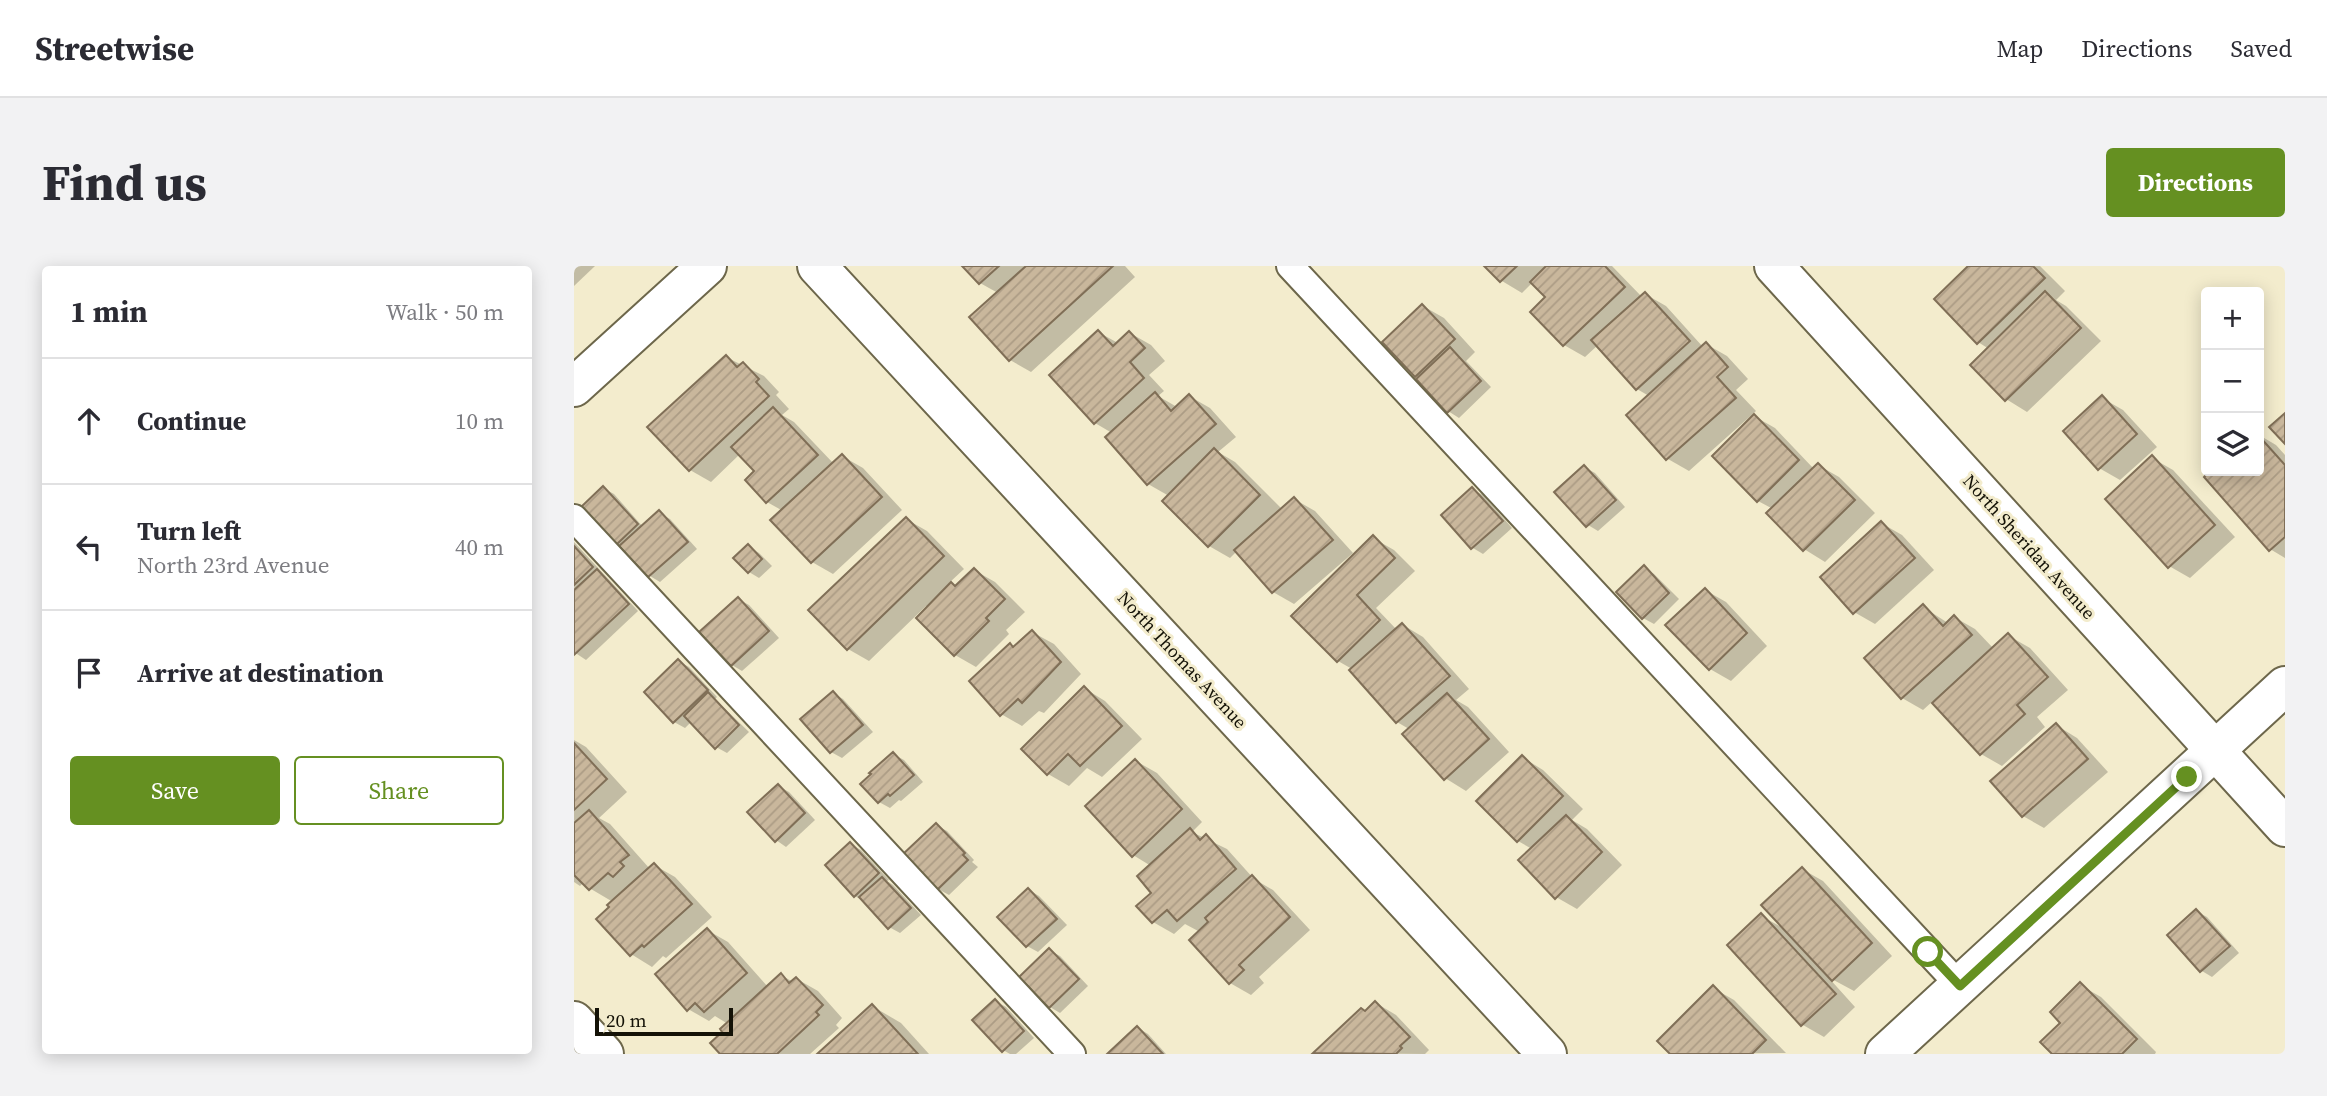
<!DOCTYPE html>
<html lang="en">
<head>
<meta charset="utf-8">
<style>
	:root { --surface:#fff; --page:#f2f2f3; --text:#2b2b33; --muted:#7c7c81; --line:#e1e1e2; --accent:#659021 }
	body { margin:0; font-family:"Source Serif 4",serif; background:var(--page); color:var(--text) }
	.controls { position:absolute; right:21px; top:21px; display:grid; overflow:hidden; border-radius:7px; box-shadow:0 4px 18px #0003 }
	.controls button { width:63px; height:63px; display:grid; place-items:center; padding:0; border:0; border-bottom:2px solid var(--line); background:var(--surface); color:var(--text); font:35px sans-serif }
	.scale { position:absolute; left:21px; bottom:18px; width:138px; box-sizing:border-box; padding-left:7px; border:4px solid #141207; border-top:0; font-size:19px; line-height:24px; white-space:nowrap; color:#141207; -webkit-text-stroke:5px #f3eccd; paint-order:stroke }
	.stop { position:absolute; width:21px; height:21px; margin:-16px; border:5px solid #659021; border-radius:50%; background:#fff }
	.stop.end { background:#659021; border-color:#fff; box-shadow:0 2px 7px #0008 }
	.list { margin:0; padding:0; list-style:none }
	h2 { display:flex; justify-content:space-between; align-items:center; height:91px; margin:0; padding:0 28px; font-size:30px }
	h2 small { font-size:23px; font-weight:400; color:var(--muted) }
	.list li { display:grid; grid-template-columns:46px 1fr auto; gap:21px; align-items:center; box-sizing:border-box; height:126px; padding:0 28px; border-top:2px solid var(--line) }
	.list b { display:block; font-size:26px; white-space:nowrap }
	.list p { margin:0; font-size:23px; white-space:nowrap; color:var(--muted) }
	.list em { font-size:23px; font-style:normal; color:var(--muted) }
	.actions { display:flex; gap:14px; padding:21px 28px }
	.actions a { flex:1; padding:16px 0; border:2px solid var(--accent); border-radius:7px; text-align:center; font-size:24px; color:var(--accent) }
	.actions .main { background:var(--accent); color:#fff }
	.icon { flex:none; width:38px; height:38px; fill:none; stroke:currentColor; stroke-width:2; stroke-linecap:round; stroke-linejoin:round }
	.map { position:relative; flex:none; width:1711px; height:788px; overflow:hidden; border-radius:7px }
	header { display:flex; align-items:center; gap:42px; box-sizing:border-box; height:98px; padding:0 35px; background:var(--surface); border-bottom:2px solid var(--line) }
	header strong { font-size:33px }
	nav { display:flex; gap:38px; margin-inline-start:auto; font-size:24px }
	.intro { display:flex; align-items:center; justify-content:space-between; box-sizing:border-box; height:168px; padding:0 42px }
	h1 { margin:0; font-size:49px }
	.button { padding:18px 32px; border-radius:7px; background:var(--accent); color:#fff; font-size:24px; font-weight:700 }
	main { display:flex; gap:42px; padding:0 42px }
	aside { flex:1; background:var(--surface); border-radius:7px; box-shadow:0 4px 18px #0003 }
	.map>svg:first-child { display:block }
	.shadow { fill:#0003 }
	.building { fill:url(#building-hatch); stroke:#806f57; stroke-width:2 }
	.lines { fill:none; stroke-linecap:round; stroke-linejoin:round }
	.service-casing { stroke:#6d674b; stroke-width:30 }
	.minor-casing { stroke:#6d674b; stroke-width:42 }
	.service { stroke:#fff; stroke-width:26 }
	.minor { stroke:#fff; stroke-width:38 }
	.route { stroke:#659021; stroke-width:9 }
	.labels { text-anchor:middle; stroke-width:6; stroke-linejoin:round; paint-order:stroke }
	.street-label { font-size:18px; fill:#141207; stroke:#f3eccd }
</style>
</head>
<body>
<header>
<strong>Streetwise</strong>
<nav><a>Map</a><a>Directions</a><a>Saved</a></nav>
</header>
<div class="intro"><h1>Find us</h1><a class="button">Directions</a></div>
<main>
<aside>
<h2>1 min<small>Walk · 50 m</small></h2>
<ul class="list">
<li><svg class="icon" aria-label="ahead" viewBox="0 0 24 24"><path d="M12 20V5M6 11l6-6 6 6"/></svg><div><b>Continue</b></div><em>10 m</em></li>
<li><svg class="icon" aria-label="left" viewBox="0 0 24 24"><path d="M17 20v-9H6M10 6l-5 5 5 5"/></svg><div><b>Turn left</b><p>North 23rd Avenue</p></div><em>40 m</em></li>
<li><svg class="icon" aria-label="arrive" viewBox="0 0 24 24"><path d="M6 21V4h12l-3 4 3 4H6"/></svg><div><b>Arrive at destination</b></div></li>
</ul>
<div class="actions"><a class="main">Save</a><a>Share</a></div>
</aside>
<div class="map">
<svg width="1711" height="788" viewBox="0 0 1711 788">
	<defs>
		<pattern id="building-hatch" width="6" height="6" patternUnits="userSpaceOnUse" patternTransform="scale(1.75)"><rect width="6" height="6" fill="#c9b79c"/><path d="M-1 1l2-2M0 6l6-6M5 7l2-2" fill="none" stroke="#ac9c85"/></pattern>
	</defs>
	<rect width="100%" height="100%" fill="#f3eccd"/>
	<!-- shadow -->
	<g class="shadow">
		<polygon points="0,0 21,0 0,20"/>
		<polygon points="391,0 551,0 561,11 457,106 436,94 424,27 406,17"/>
		<polygon points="913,0 1038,0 1068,31 1071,28 1092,40 1129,81 1132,78 1153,90 1174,113 1162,124 1182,145 1115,205 1094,193 1054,149 1075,130 1063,123 1024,79 1011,91 990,79 958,46 974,31 959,16 948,27 928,15"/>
		<polygon points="1397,0 1466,0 1491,25 1482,34 1492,40 1527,75 1453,146 1432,133 1415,83 1404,76"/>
		<polygon points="849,40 870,52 901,86 892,95 917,121 885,152 874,145 842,109"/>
		<polygon points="524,66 544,77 556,67 577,79 591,95 575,109 590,125 584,130 603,141 615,130 636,142 662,171 644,186 661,196 708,243 720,233 741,245 779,287 720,338 699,326 663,285 656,292 635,280 595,230 574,218 538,167 521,157"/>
		<polygon points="152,91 190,110 205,126 202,129 215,143 208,149 220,156 260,198 268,190 289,202 328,244 259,308 238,296 209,245 193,236 173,214 182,205 166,188 137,216 116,204"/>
		<polygon points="1528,132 1549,144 1583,181 1546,214 1525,202"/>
		<polygon points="1180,150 1201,162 1240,203 1244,199 1265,211 1301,247 1251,296 1230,283 1199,243 1184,235"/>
		<polygon points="1685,169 1702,179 1711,189 1711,292 1696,283 1632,211 1639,205 1685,205"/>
		<polygon points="1578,192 1599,204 1661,271 1616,312 1595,300"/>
		<polygon points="1010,201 1021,207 1051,241 1024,265 1014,259"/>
		<polygon points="29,222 40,228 69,261 85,247 96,253 123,283 86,316 76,310 43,277"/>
		<polygon points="898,223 909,229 938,262 909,288 899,282 869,249"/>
		<polygon points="332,253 353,265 390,303 375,317 383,321 400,304 421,316 451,346 432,364 435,368 402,401 381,389 352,340 295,395 274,383"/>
		<polygon points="1307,257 1328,269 1360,304 1301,358 1280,346"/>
		<polygon points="799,272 820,284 841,305 802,342 823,364 829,359 849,371 895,423 882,434 894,441 935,486 892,525 871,512 835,463 823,456 778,403 764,395"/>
		<polygon points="0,276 64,345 12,394 0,386"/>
		<polygon points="174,280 185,287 198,300 185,312 175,306"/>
		<polygon points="1070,302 1080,308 1105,333 1080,358 1069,352"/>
		<polygon points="1131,324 1152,336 1193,380 1157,415 1136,403"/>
		<polygon points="164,333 175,339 205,372 168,405 158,399"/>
		<polygon points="1349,341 1374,357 1380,351 1401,363 1420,383 1435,370 1456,382 1494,424 1463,451 1471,461 1428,500 1407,488 1359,435 1349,444 1328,432"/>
		<polygon points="458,366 480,378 507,408 470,447 465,445 448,460 427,448 440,382"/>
		<polygon points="104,395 115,401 143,431 141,433 175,466 153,487 142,481 117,456 111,462 100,456"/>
		<polygon points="510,422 531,435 568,473 528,511 513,502 495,520 474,508"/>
		<polygon points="259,427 269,433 299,466 268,492 257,486 229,453"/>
		<polygon points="1482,459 1503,472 1534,506 1470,562 1449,550 1419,515"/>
		<polygon points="0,474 12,481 53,526 25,552 36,558 76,603 80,599 101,611 138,651 92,692 89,690 78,701 57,688 39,636 17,623 10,616 6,620 0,616"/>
		<polygon points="319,488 330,494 349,516 327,535 325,534 316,542 305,536"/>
		<polygon points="948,491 969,504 1009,543 998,554 1013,563 1048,599 1003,643 982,631 958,583 944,575 904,535"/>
		<polygon points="562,495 583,507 628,556 618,566 653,583 680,613 699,624 736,664 685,711 690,717 677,729 656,717 617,674 626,666 611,658 600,668 579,656 577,600 559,589"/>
		<polygon points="204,520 215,526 241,554 212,581 202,574"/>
		<polygon points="362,559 373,565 400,594 398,596 404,601 375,629 364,623 331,589"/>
		<polygon points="276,578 287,584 315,614 313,615 319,619 347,649 326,667 315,661 291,636 281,630"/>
		<polygon points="1228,603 1249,615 1318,690 1280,725 1254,711 1281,741 1250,771 1229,759 1155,679 1187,650 1211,663"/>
		<polygon points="455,624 465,630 493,659 464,686 453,680 426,651"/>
		<polygon points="1622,645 1633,651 1665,687 1638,711 1628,705 1595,669"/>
		<polygon points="133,664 154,676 194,721 207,709 219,716 223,713 244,725 268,752 262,759 265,762 236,788 148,788 138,777 151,766 154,758 141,750 135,755 114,743"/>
		<polygon points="475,684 486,690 514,720 486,747 476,741"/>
		<polygon points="1506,719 1527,731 1582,786 1581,788 1481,788 1469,776 1489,757"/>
		<polygon points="1139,722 1160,734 1212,787 1098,788 1085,775"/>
		<polygon points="421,735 432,741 460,772 442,788 436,788 429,784"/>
		<polygon points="802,737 822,749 855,784 851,788 741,787"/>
		<polygon points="298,740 327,757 355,788 246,788"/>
		<polygon points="564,762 574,768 592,788 536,788"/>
	</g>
	<!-- building -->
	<g class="building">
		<polygon points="388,0 425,0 405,18"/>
		<polygon points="452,0 539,0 435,95 395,51"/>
		<polygon points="910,0 943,0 926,16"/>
		<polygon points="972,0 1031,0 1051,21 989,80 956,46 971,31 956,16"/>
		<polygon points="1394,0 1459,0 1471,12 1403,78 1360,33"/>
		<polygon points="1471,25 1507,62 1431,135 1396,99"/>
		<polygon points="1071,26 1116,75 1062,124 1017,74"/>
		<polygon points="848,38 881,73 841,111 808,76"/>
		<polygon points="524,64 539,80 555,65 571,82 556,96 570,112 520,158 475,109"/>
		<polygon points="1132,76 1154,101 1143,111 1162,132 1092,194 1052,149"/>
		<polygon points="876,81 907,115 873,147 842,113"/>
		<polygon points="152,89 163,101 169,96 185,113 182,116 195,130 115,205 73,161"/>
		<polygon points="581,126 597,145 615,128 642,158 573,219 531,171"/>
		<polygon points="1528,129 1563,168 1524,204 1489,165"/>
		<polygon points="199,141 244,189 192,237 171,214 180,205 157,181"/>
		<polygon points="1711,147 1711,178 1695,161"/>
		<polygon points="1180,148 1225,194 1183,236 1138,190"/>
		<polygon points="1685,170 1711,199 1711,271 1695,285 1630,211 1636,205 1685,205"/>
		<polygon points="640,182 686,229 634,281 588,235"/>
		<polygon points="268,188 308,231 237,297 196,254"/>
		<polygon points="1578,189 1641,259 1594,302 1531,233"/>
		<polygon points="1244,197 1281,234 1229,285 1192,247"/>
		<polygon points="1010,199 1042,234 1012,261 980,226"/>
		<polygon points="29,220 64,258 42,279 7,241"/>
		<polygon points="898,221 929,255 897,283 867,249"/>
		<polygon points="720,231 759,274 698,327 660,284"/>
		<polygon points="85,244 114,276 74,311 45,280"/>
		<polygon points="332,251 370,290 273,384 234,344"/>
		<polygon points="1307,255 1341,292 1279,348 1246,311"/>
		<polygon points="799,269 821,292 783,329 806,354 763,396 717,350"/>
		<polygon points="174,278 188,293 174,307 159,292"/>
		<polygon points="0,280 19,301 0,319"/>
		<polygon points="1070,299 1095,327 1068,353 1042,326"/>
		<polygon points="400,302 431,333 412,352 415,355 380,390 342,352 377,316 381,320"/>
		<polygon points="23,303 55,338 0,389 0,324"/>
		<polygon points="1131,322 1173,367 1135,404 1091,359"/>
		<polygon points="164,331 195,365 157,400 125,366"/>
		<polygon points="1349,338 1369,360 1380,349 1398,369 1327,433 1290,392"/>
		<polygon points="828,357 876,410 822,457 775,404"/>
		<polygon points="458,364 487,396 448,437 444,433 426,450 395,415 436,377 439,381"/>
		<polygon points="1434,367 1474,411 1443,439 1451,448 1406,489 1358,437"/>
		<polygon points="104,393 134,424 99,457 70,426"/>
		<polygon points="510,420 548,460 506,500 494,488 473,509 447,483"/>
		<polygon points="259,425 289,459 256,487 226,453"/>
		<polygon points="134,426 165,459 141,483 110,450"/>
		<polygon points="873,427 915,473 870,514 828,468"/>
		<polygon points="1482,457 1514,493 1448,551 1416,515"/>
		<polygon points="0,477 33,513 0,544"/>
		<polygon points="319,486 340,509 316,530 314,528 304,537 286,518 297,508 295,507"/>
		<polygon points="948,489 989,530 943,576 902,535"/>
		<polygon points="561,493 608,543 558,591 511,540"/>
		<polygon points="204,518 231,547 201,576 173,546"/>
		<polygon points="15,544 55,589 46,596 50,600 39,611 34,607 15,624 0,609 0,557"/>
		<polygon points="992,549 1028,586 981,633 944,594"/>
		<polygon points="362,557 391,587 389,589 394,594 363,624 328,589"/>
		<polygon points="616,562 626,574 632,568 662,603 603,655 593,644 578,657 562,640 577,627 563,610"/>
		<polygon points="276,576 305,607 280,631 251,599"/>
		<polygon points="80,597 118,638 70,681 68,679 56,690 22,653 35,641 33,639"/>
		<polygon points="1228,601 1298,677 1258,715 1187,639"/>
		<polygon points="678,609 716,651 665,699 670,704 655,718 615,674 634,656 631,652"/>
		<polygon points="308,611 337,642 314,663 285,631"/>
		<polygon points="454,622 483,653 452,681 423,651"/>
		<polygon points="1622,643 1656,680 1626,706 1593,669"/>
		<polygon points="1187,647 1262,728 1227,760 1153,679"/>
		<polygon points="133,662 173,707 130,746 121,737 113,745 81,708"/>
		<polygon points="475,682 505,713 475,742 445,711"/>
		<polygon points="207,707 215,717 222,711 249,739 242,746 245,749 203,788 146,788 136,777 148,766 146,763"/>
		<polygon points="1506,716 1563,773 1548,788 1478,788 1466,776 1486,757 1476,746"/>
		<polygon points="1139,719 1192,774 1178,788 1096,788 1083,775"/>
		<polygon points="421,733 450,765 428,786 398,754"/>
		<polygon points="801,735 836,771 826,780 828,782 822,788 739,787 787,742 791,745"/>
		<polygon points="298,738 344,788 243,788"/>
		<polygon points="563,760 589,788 533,788"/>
	</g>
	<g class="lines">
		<!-- service casing -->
		<g class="service-casing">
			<g id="service">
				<polyline points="716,0 1386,720"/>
				<polyline points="0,252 498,788"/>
			</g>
		</g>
		<!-- minor casing -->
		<g class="minor-casing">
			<g id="minor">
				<polyline points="243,0 973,788"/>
				<polyline points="1200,0 1711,561"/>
				<polyline points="0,121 133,0"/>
				<polyline points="0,755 30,788"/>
				<polyline points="1311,788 1711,420"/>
			</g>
		</g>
		<!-- service -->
		<use href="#service" class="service"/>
		<!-- minor -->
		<use href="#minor" class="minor"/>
	</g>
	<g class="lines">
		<!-- route -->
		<polyline class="route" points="1354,686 1386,720 1613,511"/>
	</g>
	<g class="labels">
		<!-- street labels -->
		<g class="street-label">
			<text transform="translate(1455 281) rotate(48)" y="6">North Sheridan Avenue</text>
			<text transform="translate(608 394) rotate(47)" y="6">North Thomas Avenue</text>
		</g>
	</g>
</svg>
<div class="controls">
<button>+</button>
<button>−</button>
<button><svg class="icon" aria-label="layers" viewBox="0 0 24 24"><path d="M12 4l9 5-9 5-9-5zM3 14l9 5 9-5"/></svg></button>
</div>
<div class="scale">20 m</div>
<div class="stop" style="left:1354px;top:686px"></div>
<div class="stop end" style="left:1613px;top:511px"></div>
</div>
</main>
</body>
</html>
